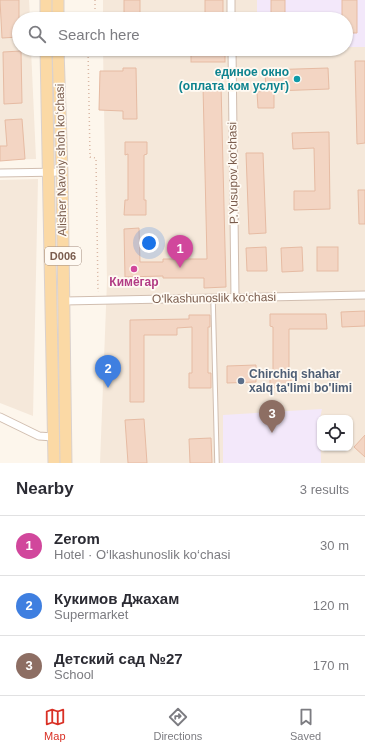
<!DOCTYPE html>
<html lang="en">
<head>
<meta charset="utf-8">
<style>
	:root { --surface:#fff; --page:#f2f2f3; --text:#2b2b33; --muted:#7c7c81; --line:#e1e1e2; --accent:#d93025 }
	body { margin:0; font-family:Helvetica,sans-serif; background:var(--page); color:var(--text) }
	.controls { position:absolute; right:12px; bottom:12px; display:grid; overflow:hidden; border-radius:8px; box-shadow:0 1px 3px #0004 }
	.controls button { width:36px; height:36px; display:grid; place-items:center; padding:0; border:0; border-bottom:1px solid var(--line); background:var(--surface); color:var(--text); font:20px sans-serif }
	.you { position:absolute; left:149px; top:243px; width:14px; height:14px; margin:-10px; border:3px solid #fff; border-radius:50%; background:#1a73e8; box-shadow:0 0 0 6px #1a73e833 }
	.badge { display:grid; place-items:center; width:26px; height:26px; border-radius:50%; background:var(--accent); color:#fff; font-size:13px; font-weight:700 }
	.pin { position:absolute; translate:-50% -33px; filter:drop-shadow(0 1px 2px #0008) }
	.pin::after { content:''; position:absolute; top:21px; width:14px; height:12px; background:inherit; clip-path:polygon(0 0,100% 0,50% 100%) }
	.list { margin:0; padding:0; list-style:none }
	h2 { display:flex; justify-content:space-between; align-items:center; height:52px; margin:0; padding:0 16px; font-size:17px }
	h2 small { font-size:13px; font-weight:400; color:var(--muted) }
	.list li { display:grid; grid-template-columns:26px 1fr auto; gap:12px; align-items:center; box-sizing:border-box; height:60px; padding:0 16px; border-top:1px solid var(--line) }
	.list b { display:block; font-size:15px; white-space:nowrap }
	.list p { margin:0; font-size:13px; white-space:nowrap; color:var(--muted) }
	.list em { font-size:13px; font-style:normal; color:var(--muted) }
	.icon { flex:none; width:22px; height:22px; fill:none; stroke:currentColor; stroke-width:2; stroke-linecap:round; stroke-linejoin:round }
	.map { position:relative; flex:none; width:365px; height:463px; overflow:hidden }
	.search { position:absolute; background:var(--surface); box-shadow:0 1px 3px #0004; left:12px; right:12px; top:12px; height:44px; display:flex; align-items:center; gap:10px; box-sizing:border-box; padding:0 14px; border-radius:22px; color:var(--muted); font-size:15px }
	.sheet { height:232px; background:var(--surface) }
	nav { display:flex; justify-content:space-around; align-items:center; box-sizing:border-box; height:56px; border-top:1px solid var(--line); background:var(--surface); font-size:11px; color:var(--muted) }
	nav a { display:grid; justify-items:center; gap:2px }
	nav .on { color:var(--accent) }
	.map>svg:first-child { display:block }
	.residential { fill:#f5e8da; fill-rule:evenodd }
	.education { fill:#f3e8fa }
	.building { fill:#f3d5c3; stroke:#e6bba3 }
	.lines { fill:none; stroke-linecap:round; stroke-linejoin:round }
	.service-casing { stroke:#d1beb0; stroke-width:5.5 }
	.minor-casing { stroke:#d1beb0; stroke-width:9 }
	.primary-casing { stroke:#dad1cd; stroke-width:13 }
	.path { stroke:#d9b8a5; stroke-width:1.5; stroke-dasharray:1 3; stroke-linecap:butt }
	.service { stroke:#fff; stroke-width:3.5 }
	.minor { stroke:#fff; stroke-width:7 }
	.primary { stroke:#fbd9a5; stroke-width:11 }
	.culture-dot { fill:#0f9aa8; stroke:#fffaf3; stroke-width:1.5 }
	.hotel-dot { fill:#d1479c; stroke:#fffaf3; stroke-width:1.5 }
	.service-dot { fill:#5c6f8a; stroke:#fffaf3; stroke-width:1.5 }
	.labels { text-anchor:middle; stroke-width:3.5; stroke-linejoin:round; paint-order:stroke }
	.shield { fill:#fffaf3; stroke:#a28b7f; stroke-width:1 }
	.shield-label { font-size:11px; font-weight:bold; fill:#7a5c4d }
	.culture-label { font-size:12px; font-weight:bold; fill:#0d838f; stroke:#fffaf3; text-anchor:end }
	.street-label { font-size:12px; fill:#7a5c4d; stroke:#fffaf3 }
	.hotel-label { font-size:12px; font-weight:bold; fill:#b23c85; stroke:#fffaf3 }
	.service-label { font-size:12px; font-weight:bold; fill:#4e5e75; stroke:#fffaf3; text-anchor:start }
</style>
</head>
<body>
<div class="map">
<svg width="365" height="463" viewBox="0 0 365 463">
	<rect width="100%" height="100%" fill="#fdf6ec"/>
	<!-- residential -->
	<g class="residential">
		<polygon points="0,0 29,0 30,19 19,19 19,49 31,49 36,159 0,160"/>
		<path d="M 103,0 L 365,0 L 365,463 L 100,463 L 107,281 L 103,49 L 346,49 L 346,19 L 103,19 ZM 320,418 L 350,418 L 350,448 L 320,448 Z"/>
		<polygon points="38,179 33,416 0,403 0,180"/>
	</g>
	<!-- education -->
	<g class="education">
		<polygon points="257,0 365,0 365,47 346,47 346,19 257,19"/>
		<polygon points="322,409 320,418 321,463 223,463 223,415"/>
	</g>
	<!-- building -->
	<g class="building">
		<polygon points="0,0 19,0 19,37 2,38"/>
		<rect x="124" y="0" width="16" height="19"/>
		<rect x="205" y="0" width="18" height="16"/>
		<rect x="271" y="0" width="14" height="19"/>
		<polygon points="342,0 357,0 357,33 346,33 346,19 342,19"/>
		<rect x="191" y="49" width="34" height="13"/>
		<polygon points="21,51 22,103 4,104 3,52"/>
		<polygon points="355,61 365,61 365,143 357,144"/>
		<polygon points="123,68 136,68 137,119 123,119 123,111 99,110 100,71 123,71"/>
		<polygon points="328,68 329,89 274,91 274,108 258,108 257,92 266,91 265,70"/>
		<polygon points="221,85 226,287 204,288 204,278 163,278 163,276 125,277 124,229 139,228 140,262 163,262 163,259 207,259 203,86"/>
		<polygon points="22,119 25,159 0,161 0,146 7,146 5,120"/>
		<polygon points="329,132 330,209 294,210 294,191 315,191 314,148 293,149 292,133"/>
		<polygon points="125,142 147,142 147,154 144,155 144,200 146,200 146,215 124,215 125,200 128,200 128,154 125,155"/>
		<polygon points="246,153 263,153 266,233 249,234"/>
		<polygon points="358,190 365,190 365,224 359,224"/>
		<polygon points="266,247 267,271 247,271 246,248"/>
		<polygon points="302,247 303,271 282,272 281,248"/>
		<rect x="317" y="247" width="21" height="24"/>
		<polygon points="365,311 365,326 342,327 341,312"/>
		<polygon points="270,314 326,314 327,329 289,329 289,372 291,372 291,387 270,387 270,372 273,372 273,327 270,326"/>
		<polygon points="189,315 210,315 210,327 208,327 208,373 211,373 211,388 189,388 189,373 192,373 192,327 177,328 177,335 144,335 144,402 130,402 130,320 189,319"/>
		<polygon points="256,365 256,382 227,383 227,366"/>
		<polygon points="144,419 147,463 128,463 125,420"/>
		<polygon points="365,435 365,457 354,447"/>
		<polygon points="211,438 212,463 190,463 189,439"/>
	</g>
	<g class="lines">
		<!-- service casing -->
		<g class="service-casing">
			<polyline id="service" points="213,298 217,463"/>
		</g>
		<!-- minor casing -->
		<g class="minor-casing">
			<g id="minor">
				<polyline points="231,0 231,19"/>
				<polyline points="232,49 235,298"/>
				<polyline points="0,173 62,172"/>
				<polyline points="64,301 365,295"/>
				<polyline points="0,417 39,436 53,437"/>
			</g>
		</g>
		<!-- primary casing -->
		<g class="primary-casing">
			<g id="primary">
				<polyline points="46,19 46,0"/>
				<polyline points="58,19 58,0"/>
				<polyline points="46,49 54,463"/>
				<polyline points="58,49 62,172 66,463"/>
			</g>
		</g>
		<!-- path -->
		<g class="path">
			<polyline points="95,0 95,19"/>
			<polyline points="88,49 90,157 96,158 98,292"/>
		</g>
		<!-- service -->
		<use href="#service" class="service"/>
		<!-- minor -->
		<use href="#minor" class="minor"/>
		<!-- primary -->
		<use href="#primary" class="primary"/>
	</g>
	<!-- markers -->
	<circle class="culture-dot" cx="297" cy="79" r="4"/>
	<circle class="hotel-dot" cx="134" cy="269" r="4"/>
	<circle class="service-dot" cx="241" cy="381" r="4"/>
	<g class="labels">
		<!-- shield labels -->
		<rect class="shield" x="45" y="247" width="36" height="18" rx="3"/>
		<g class="shield-label">
			<text x="63" y="260">D006</text>
		</g>
		<!-- culture labels -->
		<g class="culture-label">
			<text x="289" y="76">единое окно<tspan x="289" dy="14">(оплата ком услуг)</tspan></text>
		</g>
		<!-- street labels -->
		<g class="street-label">
			<text transform="translate(61 160) rotate(-91)" y="4">Alisher Navoiy shoh koʻchasi</text>
			<text transform="translate(233 173) rotate(-91)" y="4">P.Yusupov ko'chasi</text>
			<text transform="translate(214 298) rotate(-1)" y="4">O‘lkashunoslik ko‘chasi</text>
		</g>
		<!-- hotel labels -->
		<g class="hotel-label">
			<text x="134" y="286">Кимёгар</text>
		</g>
		<!-- service labels -->
		<g class="service-label">
			<text x="249" y="378">Chirchiq shahar<tspan x="249" dy="14">xalq ta'limi bo'limi</tspan></text>
		</g>
	</g>
</svg>
<div class="controls">
<button><svg class="icon" aria-label="locate" viewBox="0 0 24 24"><circle cx="12" cy="12" r="6"/><path d="M12 2v4M12 18v4M2 12h4M18 12h4"/></svg></button>
</div>
<div class="you"></div>
<div class="pin badge" style="left:180px;top:268px;background:#d1479c">1</div>
<div class="pin badge" style="left:108px;top:388px;background:#3f7fe0">2</div>
<div class="pin badge" style="left:272px;top:433px;background:#8d6e63">3</div>
<div class="search"><svg class="icon" aria-label="search" viewBox="0 0 24 24"><circle cx="10" cy="10" r="6"/><path d="M15 15l6 6"/></svg>Search here</div>
</div>
<section class="sheet">
<h2>Nearby<small>3 results</small></h2>
<ul class="list">
<li><span class="badge" style="background:#d1479c">1</span><div><b>Zerom</b><p>Hotel · O‘lkashunoslik ko‘chasi</p></div><em>30 m</em></li>
<li><span class="badge" style="background:#3f7fe0">2</span><div><b>Кукимов Джахам</b><p>Supermarket</p></div><em>120 m</em></li>
<li><span class="badge" style="background:#8d6e63">3</span><div><b>Детский сад №27</b><p>School</p></div><em>170 m</em></li>
</ul>
</section>
<nav>
<a class="on"><svg class="icon" aria-label="map" viewBox="0 0 24 24"><path d="M3 6l6-2 6 2 6-2v14l-6 2-6-2-6 2zM9 4v14M15 6v14"/></svg>Map</a>
<a><svg class="icon" aria-label="directions" viewBox="0 0 24 24"><path d="M12 3l9 9-9 9-9-9zM9 14v-3h6M13 9l2 2-2 2"/></svg>Directions</a>
<a><svg class="icon" aria-label="saved" viewBox="0 0 24 24"><path d="M7 4h10v16l-5-4-5 4z"/></svg>Saved</a>
</nav>
</body>
</html>
